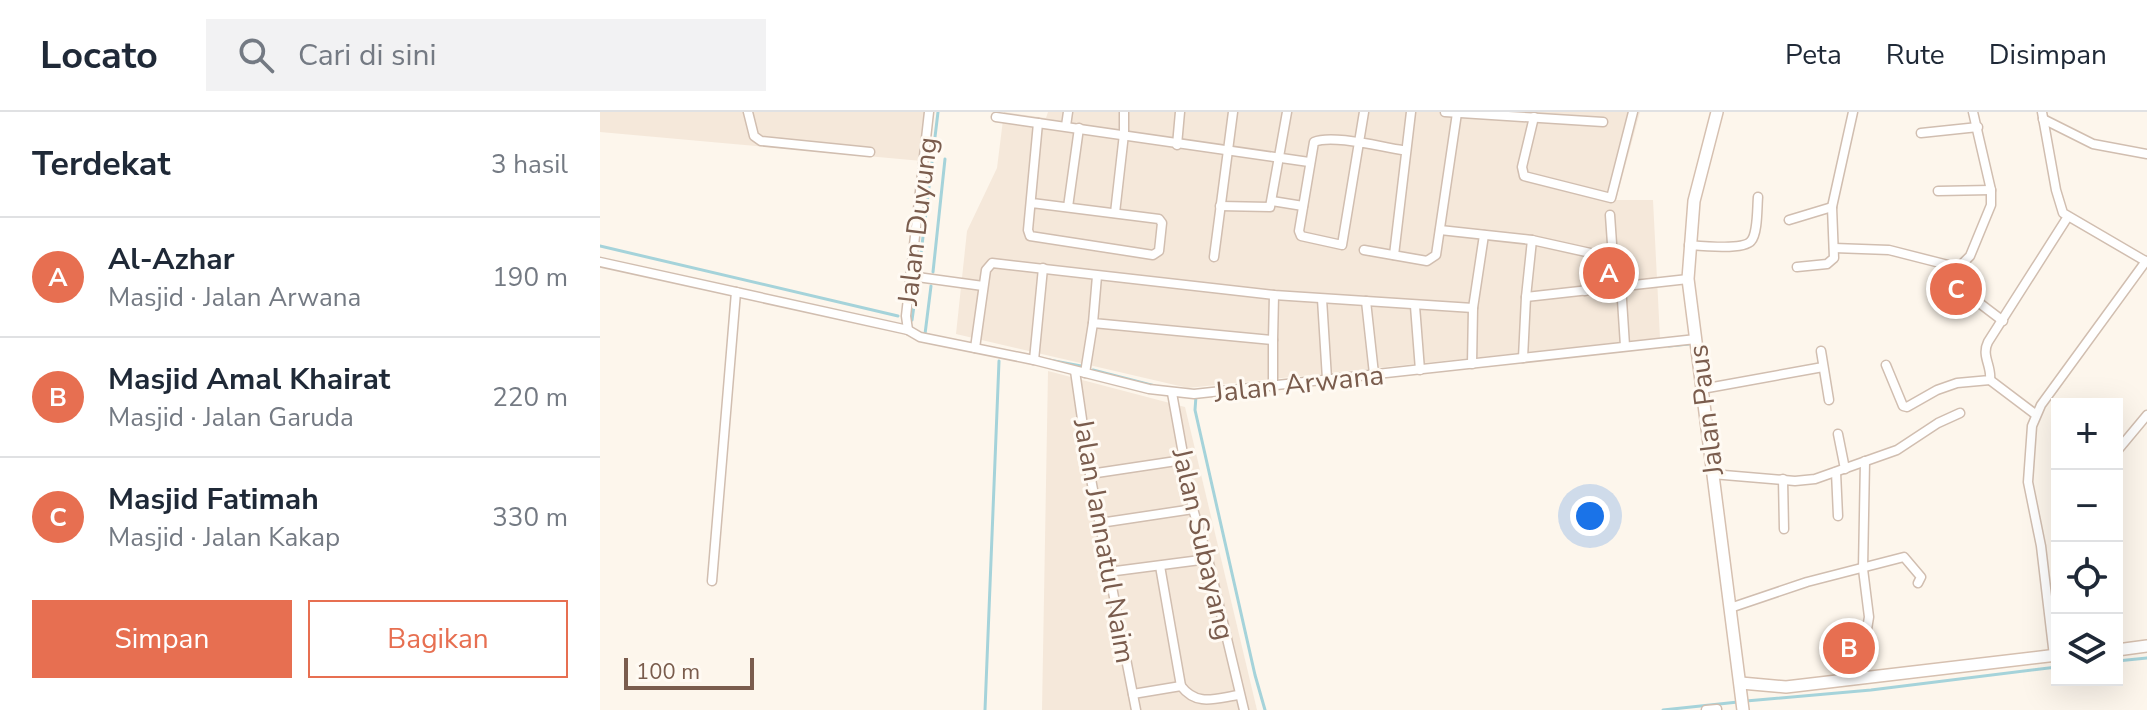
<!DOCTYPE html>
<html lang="id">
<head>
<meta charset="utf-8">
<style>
	:root { --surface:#fff; --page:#f2f2f3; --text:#1f2937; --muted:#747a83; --line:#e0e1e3; --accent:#e76f51 }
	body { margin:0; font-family:"Nunito Sans",sans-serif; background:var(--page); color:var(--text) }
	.controls { position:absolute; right:24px; bottom:24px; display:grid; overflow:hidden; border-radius:0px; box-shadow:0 8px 32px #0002 }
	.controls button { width:72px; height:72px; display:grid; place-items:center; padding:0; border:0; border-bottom:2px solid var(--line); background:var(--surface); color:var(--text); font:40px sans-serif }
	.scale { position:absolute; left:24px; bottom:20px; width:130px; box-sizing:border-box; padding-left:8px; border:4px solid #7a5c4d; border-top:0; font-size:22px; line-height:28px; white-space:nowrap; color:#7a5c4d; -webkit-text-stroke:6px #fffaf3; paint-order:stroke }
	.you { position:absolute; left:990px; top:404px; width:28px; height:28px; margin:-20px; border:6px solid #fff; border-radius:50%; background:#1a73e8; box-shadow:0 0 0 12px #1a73e833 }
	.badge { display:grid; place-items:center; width:52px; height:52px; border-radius:50%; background:var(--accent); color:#fff; font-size:26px; font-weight:700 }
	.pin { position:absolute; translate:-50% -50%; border:4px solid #fff; box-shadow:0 2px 8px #0006 }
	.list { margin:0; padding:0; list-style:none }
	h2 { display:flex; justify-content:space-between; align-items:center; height:104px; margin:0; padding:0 32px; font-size:34px }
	h2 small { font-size:26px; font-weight:400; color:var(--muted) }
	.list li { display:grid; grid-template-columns:52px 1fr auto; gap:24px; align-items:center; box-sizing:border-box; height:120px; padding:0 32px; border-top:2px solid var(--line) }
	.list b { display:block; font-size:30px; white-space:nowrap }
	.list p { margin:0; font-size:26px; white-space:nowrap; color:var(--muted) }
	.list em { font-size:26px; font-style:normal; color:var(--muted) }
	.actions { display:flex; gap:16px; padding:24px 32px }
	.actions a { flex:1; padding:18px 0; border:2px solid var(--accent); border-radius:0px; text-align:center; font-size:28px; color:var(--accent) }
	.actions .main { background:var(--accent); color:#fff }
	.icon { flex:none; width:44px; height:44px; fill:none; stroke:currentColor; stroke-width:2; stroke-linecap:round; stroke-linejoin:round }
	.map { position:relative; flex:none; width:1547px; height:598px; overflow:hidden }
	header { display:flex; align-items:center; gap:48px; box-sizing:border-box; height:112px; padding:0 40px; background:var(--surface); border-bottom:2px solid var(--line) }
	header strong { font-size:38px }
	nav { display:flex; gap:44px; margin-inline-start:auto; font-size:28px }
	.search { width:560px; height:72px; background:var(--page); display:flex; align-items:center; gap:20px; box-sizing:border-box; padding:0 28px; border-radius:0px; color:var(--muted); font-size:30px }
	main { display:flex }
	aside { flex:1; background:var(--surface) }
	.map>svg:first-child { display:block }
	.residential { fill:#f5e8da }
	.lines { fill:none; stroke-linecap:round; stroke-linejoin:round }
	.stream { stroke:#a5d3da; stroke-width:3 }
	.street-casing { stroke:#d1beb0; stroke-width:11 }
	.secondary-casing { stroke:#d6c0b0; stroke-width:14 }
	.street { stroke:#fff; stroke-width:8 }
	.secondary { stroke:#fff; stroke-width:11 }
	.labels { text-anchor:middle; stroke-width:6; stroke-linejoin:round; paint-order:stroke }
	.street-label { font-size:28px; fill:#7a5c4d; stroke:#fffaf3 }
</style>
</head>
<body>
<header>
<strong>Locato</strong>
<div class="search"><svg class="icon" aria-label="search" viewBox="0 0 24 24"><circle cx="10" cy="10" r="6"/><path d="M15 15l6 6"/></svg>Cari di sini</div>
<nav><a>Peta</a><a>Rute</a><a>Disimpan</a></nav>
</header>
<main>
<aside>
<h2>Terdekat<small>3 hasil</small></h2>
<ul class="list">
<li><span class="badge">A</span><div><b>Al-Azhar</b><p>Masjid · Jalan Arwana</p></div><em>190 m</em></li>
<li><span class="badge">B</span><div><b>Masjid Amal Khairat</b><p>Masjid · Jalan Garuda</p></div><em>220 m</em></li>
<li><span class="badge">C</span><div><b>Masjid Fatimah</b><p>Masjid · Jalan Kakap</p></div><em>330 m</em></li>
</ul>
<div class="actions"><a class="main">Simpan</a><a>Bagikan</a></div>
</aside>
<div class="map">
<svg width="1547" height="598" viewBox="0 0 1547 598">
	<rect width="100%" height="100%" fill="#fdf6ec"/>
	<!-- residential -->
	<g class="residential">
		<polygon points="0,0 327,0 322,49 0,20"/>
		<polygon points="404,0 446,6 448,0 1040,0 1016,88 1053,88 1060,226 588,276 356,222 367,119 397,56"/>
		<polygon points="448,259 585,295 657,598 442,598"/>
	</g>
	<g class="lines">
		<!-- stream -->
		<g class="stream">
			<polyline points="0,134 298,204"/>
			<polyline points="319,158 338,0"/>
			<polyline points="333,160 345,47"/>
			<polyline points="312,208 317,172"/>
			<polyline points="329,223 325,222 331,174"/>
			<polyline points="1069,234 1089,232"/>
			<polyline points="449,248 481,254"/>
			<polyline points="493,258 555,274"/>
			<polyline points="596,284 595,298 655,563 665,598"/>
			<polyline points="1517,549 1547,546"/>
			<polyline points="1146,589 1271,578 1457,555"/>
			<polyline points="385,598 399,249"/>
			<polyline points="1063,598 1138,590"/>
		</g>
		<!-- street casing -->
		<g class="street-casing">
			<g id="street">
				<polyline points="148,0 154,24 161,29 270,40"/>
				<path d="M 764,0 L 742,133 L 701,124 L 699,119 L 714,30 C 732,22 781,35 802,38"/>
				<polyline points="845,0 1003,10"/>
				<polyline points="1442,0 1456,78 1463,101 1547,150"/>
				<polyline points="396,5 709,50"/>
				<polyline points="934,5 922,55 924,64 1011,86 1033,0"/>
				<polyline points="1443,7 1493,32 1547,42"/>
				<polyline points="466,14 468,0"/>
				<polyline points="1321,21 1378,15"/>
				<polyline points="577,33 580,0"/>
				<polyline points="1338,79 1391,78"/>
				<polyline points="672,89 703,94"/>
				<polyline points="432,91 559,107 562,111 559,139 553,143 430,124 428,118 438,11"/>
				<polyline points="620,94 670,95 687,0"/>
				<polyline points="468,95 479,16"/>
				<polyline points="515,101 524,22 524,0"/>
				<polyline points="1010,103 1013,146"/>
				<polyline points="1189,108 1232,95"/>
				<polyline points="840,118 932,128 1013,146 1020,157 1025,234"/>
				<polyline points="932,128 926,185 1088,167"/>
				<path d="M 1089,133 C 1101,134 1144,138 1151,129 C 1158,121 1157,96 1158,85"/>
				<polyline points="1234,136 1289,138 1352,154 1361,153 1370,144 1391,93 1391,78 1373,0"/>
				<polyline points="764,138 827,149 836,143 857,1"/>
				<polyline points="794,143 811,0"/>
				<polyline points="614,145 633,0"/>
				<polyline points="0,150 308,218 320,225 434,248 549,277 594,282 1096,227"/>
				<polyline points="1197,155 1227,152 1234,146 1232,95 1253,0"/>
				<polyline points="310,164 383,174"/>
				<polyline points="497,164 493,211 673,228 674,183"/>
				<polyline points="985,179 992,142"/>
				<polyline points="722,187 727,267"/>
				<polyline points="766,189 774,262"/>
				<polyline points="1378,190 1403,209"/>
				<polyline points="815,194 820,258"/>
				<polyline points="308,218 306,204 329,0"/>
				<polyline points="375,236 386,158 392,151 674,183 873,196"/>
				<polyline points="1221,239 1229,288"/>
				<polyline points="923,246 926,185"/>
				<polyline points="434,248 443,156"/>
				<polyline points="872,252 873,196 884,123"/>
				<path d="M 1286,253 L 1303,294 L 1307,295 L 1337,278 L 1357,271 L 1390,268 C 1392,254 1381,244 1388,230 L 1467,106"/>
				<polyline points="475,259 490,362 536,598"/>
				<polyline points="485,261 493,211"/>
				<polyline points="1390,268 1435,302"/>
				<polyline points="673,275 673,228"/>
				<polyline points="1102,277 1223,255"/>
				<polyline points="572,281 593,397 608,447 644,598"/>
				<polyline points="1238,322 1245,357"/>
				<polyline points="1517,339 1547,303"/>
				<polyline points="1265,349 1263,457 1269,505 1267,517"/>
				<polyline points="1236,360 1238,404"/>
				<polyline points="490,362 583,348"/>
				<polyline points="1112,362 1195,369 1215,367 1297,338 1338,311 1360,301"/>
				<polyline points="1183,367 1184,417"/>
				<polyline points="500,411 593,397"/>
				<polyline points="560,454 581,574"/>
				<polyline points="508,460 608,447"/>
				<polyline points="112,469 136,180"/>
				<polyline points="1130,496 1207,470 1304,445 1321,465 1318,471"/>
				<polyline points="1454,544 1441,434 1428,370 1432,314 1441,293 1546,149"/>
				<path d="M 533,582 L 581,574 C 597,595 616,586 639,583"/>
				<polyline points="1106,598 1117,597"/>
			</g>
		</g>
		<!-- secondary casing -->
		<g class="secondary-casing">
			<g id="secondary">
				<polyline points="1117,0 1094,89 1088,167 1143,598"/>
				<polyline points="1517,538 1547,534"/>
				<polyline points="1141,571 1186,575 1457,543"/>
			</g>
		</g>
		<!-- street -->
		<use href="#street" class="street"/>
		<!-- secondary -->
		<use href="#secondary" class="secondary"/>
	</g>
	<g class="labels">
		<!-- street labels -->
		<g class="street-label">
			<text transform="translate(317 109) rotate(-83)" y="10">Jalan Duyung</text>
			<text transform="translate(699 271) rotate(-6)" y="10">Jalan Arwana</text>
			<text transform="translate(1105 298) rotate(-97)" y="10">Jalan Paus</text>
			<text transform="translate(505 429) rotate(80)" y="10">Jalan Jannatul Naim</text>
			<text transform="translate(604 432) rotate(77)" y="10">Jalan Subayang</text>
		</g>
	</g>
</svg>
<div class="controls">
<button>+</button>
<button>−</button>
<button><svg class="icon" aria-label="locate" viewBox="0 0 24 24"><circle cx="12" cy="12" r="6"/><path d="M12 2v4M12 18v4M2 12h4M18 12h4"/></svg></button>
<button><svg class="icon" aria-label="layers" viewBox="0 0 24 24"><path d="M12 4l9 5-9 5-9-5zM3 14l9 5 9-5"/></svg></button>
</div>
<div class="scale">100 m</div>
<div class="you"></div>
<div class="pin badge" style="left:1009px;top:161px">A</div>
<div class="pin badge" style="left:1249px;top:536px">B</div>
<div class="pin badge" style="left:1356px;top:177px">C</div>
</div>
</main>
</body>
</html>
